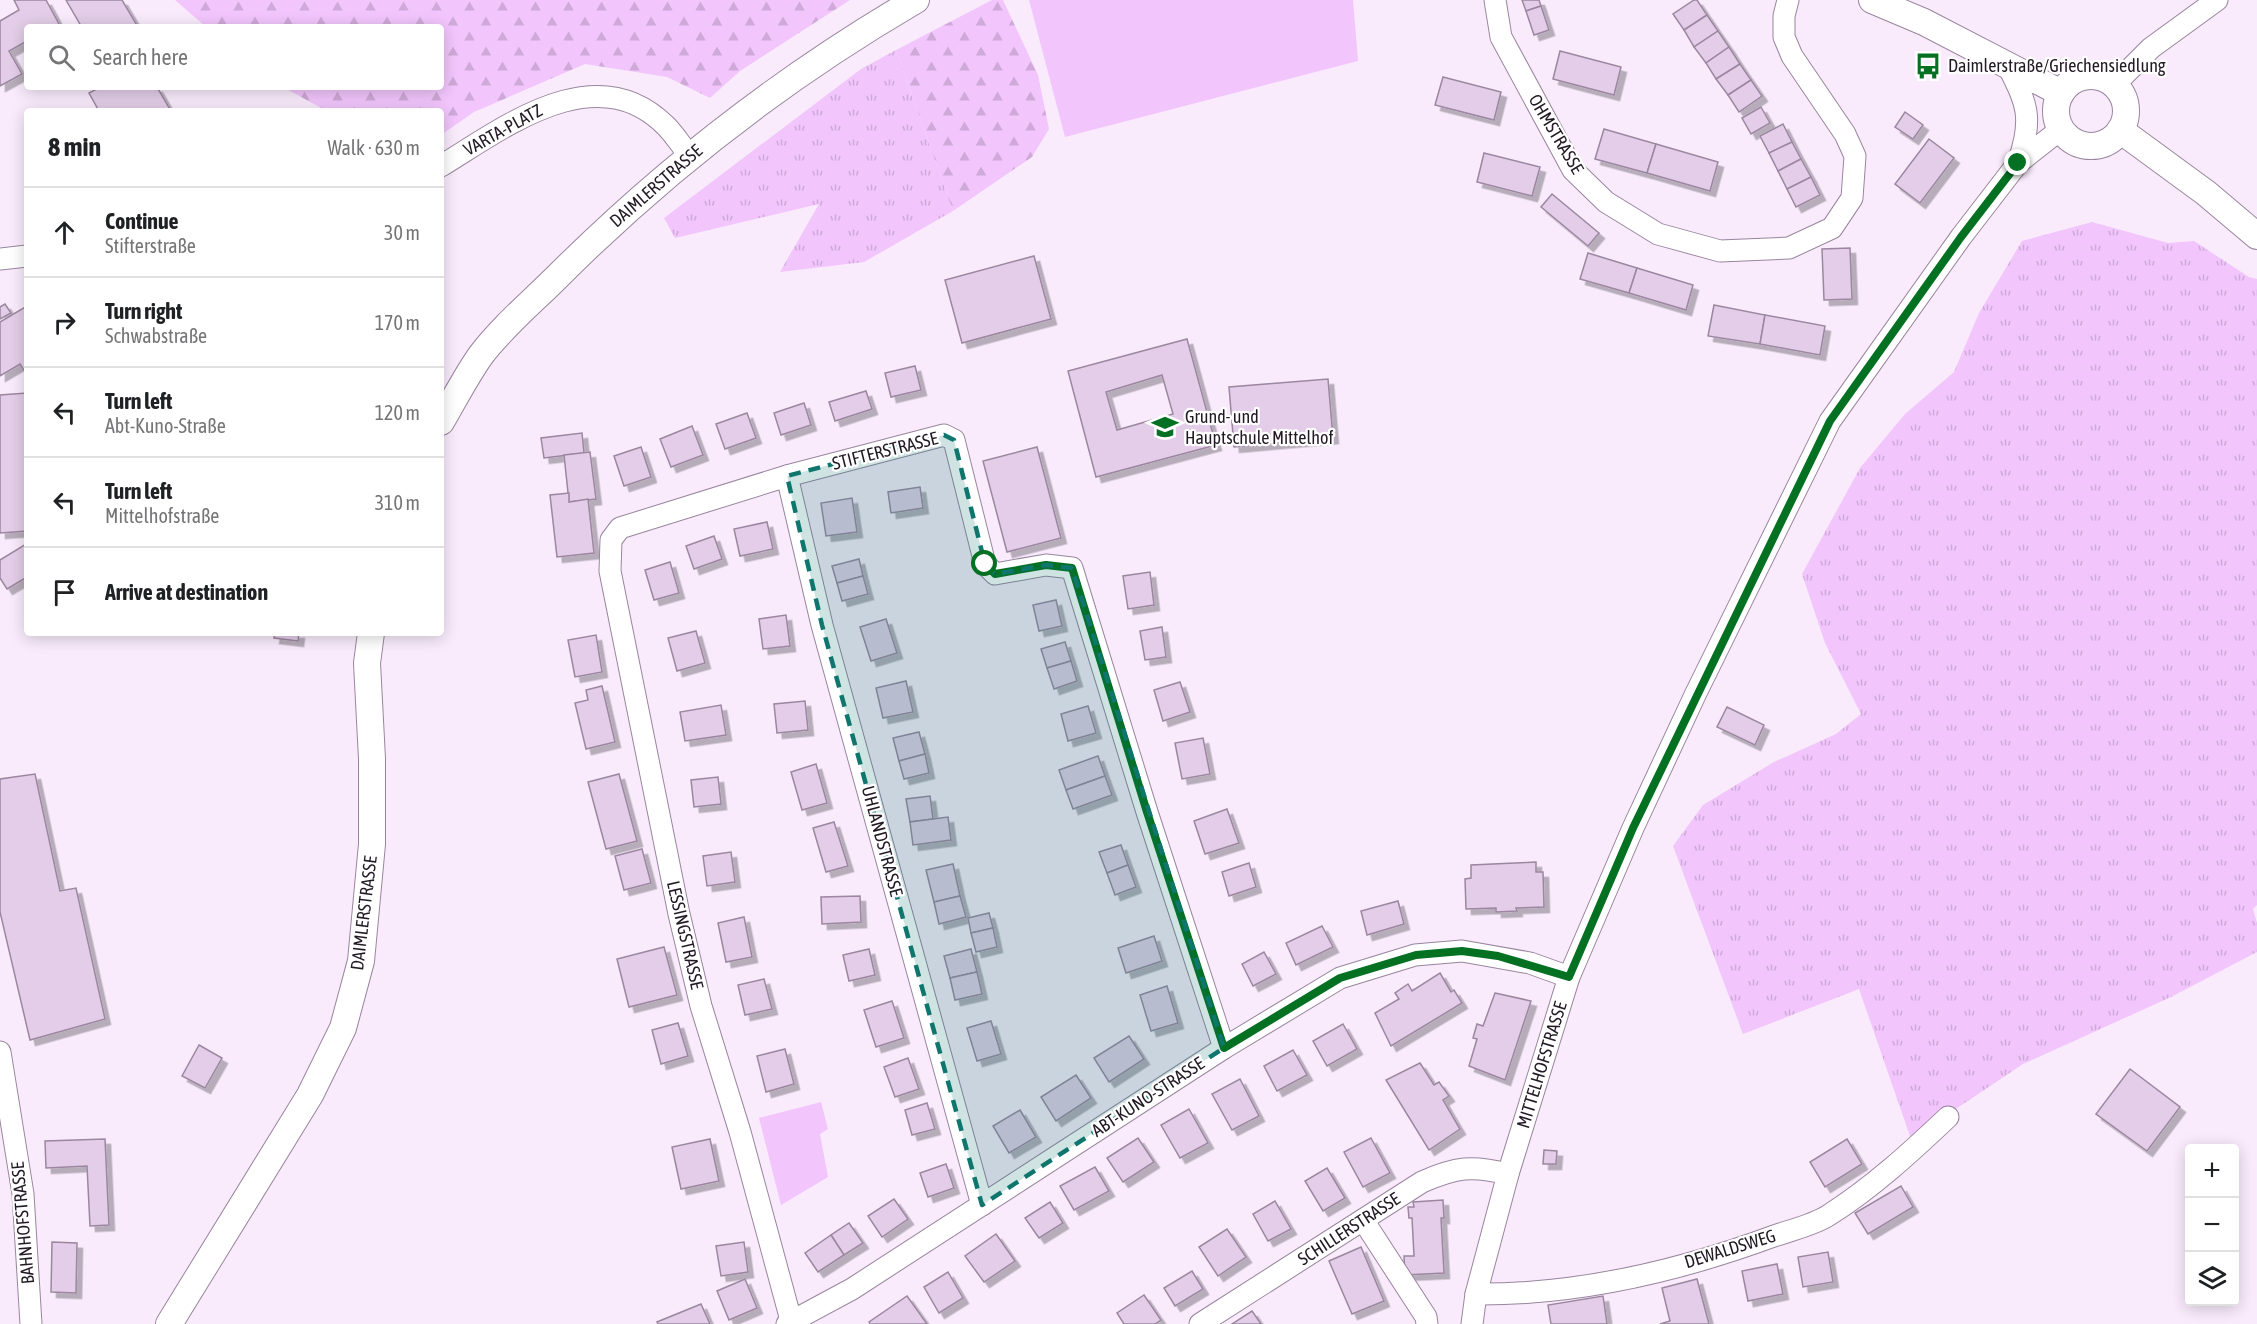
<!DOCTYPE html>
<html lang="en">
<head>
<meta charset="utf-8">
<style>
	:root { --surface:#fff; --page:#f2f2f2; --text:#202124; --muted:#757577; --line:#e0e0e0 }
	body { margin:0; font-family:"Asap Condensed",sans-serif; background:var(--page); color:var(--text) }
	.controls { position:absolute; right:18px; bottom:18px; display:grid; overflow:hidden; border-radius:6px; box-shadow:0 3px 15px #0003 }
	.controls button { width:54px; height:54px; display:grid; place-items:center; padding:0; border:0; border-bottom:2px solid var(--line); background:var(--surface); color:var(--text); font:30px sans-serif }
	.stop { position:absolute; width:18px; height:18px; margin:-14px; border:4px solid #037022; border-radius:50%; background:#fff }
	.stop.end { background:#037022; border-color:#fff; box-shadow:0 2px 6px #0008 }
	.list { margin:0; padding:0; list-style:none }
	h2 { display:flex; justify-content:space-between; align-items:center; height:78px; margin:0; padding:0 24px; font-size:26px }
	h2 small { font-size:20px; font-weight:400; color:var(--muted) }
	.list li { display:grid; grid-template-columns:39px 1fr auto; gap:18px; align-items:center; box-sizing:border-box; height:90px; padding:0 24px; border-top:2px solid var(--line) }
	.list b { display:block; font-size:22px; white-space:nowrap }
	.list p { margin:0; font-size:20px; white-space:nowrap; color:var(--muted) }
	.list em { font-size:20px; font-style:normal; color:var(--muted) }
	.icon { flex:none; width:33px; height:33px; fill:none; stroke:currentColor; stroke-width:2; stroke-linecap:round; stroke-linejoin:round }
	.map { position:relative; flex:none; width:2257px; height:1324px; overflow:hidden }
	.search { position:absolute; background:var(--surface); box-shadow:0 3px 15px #0003; left:24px; top:24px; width:420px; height:66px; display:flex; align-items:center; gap:15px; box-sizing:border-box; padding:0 21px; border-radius:6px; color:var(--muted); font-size:22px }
	.panel { position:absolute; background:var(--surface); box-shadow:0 3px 15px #0003; left:24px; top:108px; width:420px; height:528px; border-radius:6px }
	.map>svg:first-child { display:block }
	.grass { fill:url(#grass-tufts) }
	.forest { fill:url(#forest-firs) }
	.park { fill:#f2c5fc }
	.building { fill:#e3cde8; stroke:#9c87a0; stroke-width:1.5; fill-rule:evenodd; filter:url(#shadow) }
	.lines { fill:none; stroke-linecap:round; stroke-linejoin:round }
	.minor-casing { stroke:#99859e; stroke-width:23 }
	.major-casing { stroke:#99859e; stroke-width:28 }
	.minor { stroke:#fff; stroke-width:21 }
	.major { stroke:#fff; stroke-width:26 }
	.route { stroke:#037022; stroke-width:8 }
	.marked { fill:#0f766e; fill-opacity:0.2; stroke:#0f766e; stroke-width:4.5; stroke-dasharray:12 8; stroke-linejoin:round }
	.labels { text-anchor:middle; stroke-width:4.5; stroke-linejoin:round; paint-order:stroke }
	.poi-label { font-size:18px; fill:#211923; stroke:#fff; text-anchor:start }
	.street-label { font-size:18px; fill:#211923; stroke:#fff }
</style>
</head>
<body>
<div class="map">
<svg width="2257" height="1324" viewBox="0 0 2257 1324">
	<defs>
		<pattern id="grass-tufts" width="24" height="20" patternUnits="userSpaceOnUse" patternTransform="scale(1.5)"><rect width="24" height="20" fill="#f2c5fc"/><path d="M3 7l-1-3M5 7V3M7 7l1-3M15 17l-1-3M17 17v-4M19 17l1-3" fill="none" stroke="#cfa9d8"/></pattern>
		<pattern id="forest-firs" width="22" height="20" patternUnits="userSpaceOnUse" patternTransform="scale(1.5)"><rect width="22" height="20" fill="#f2c5fc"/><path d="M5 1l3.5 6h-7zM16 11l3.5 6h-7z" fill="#cfa9d8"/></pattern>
		<filter id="shadow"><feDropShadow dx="5.5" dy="5.5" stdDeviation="0" flood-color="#0004"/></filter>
	</defs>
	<rect width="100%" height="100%" fill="#f9ebfc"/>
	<!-- grass -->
	<g class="grass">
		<polygon points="896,50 953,211 864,262 780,272 819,204 675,238 664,218 861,69"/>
		<polygon points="2092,222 2168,243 2194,241 2249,277 2257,279 2257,905 2253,909 2257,923 2257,952 2171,997 2023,1064 1911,1139 1859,989 1743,1034 1673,846 1703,805 1774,762 1836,734 1861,714 1825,643 1802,574 1860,468 1905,414 1954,372 1979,313 2022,241"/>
	</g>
	<!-- forest -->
	<g class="forest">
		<polygon points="175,0 850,0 740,71 710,98 667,77 585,64 474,112 441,135 441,111 323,109 283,87 441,87 441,27 206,27"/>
		<polygon points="992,0 1003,0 1038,75 1049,129 1032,157 953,211 896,50"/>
	</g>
	<!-- park -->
	<g class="park">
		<polygon points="1029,0 1353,0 1358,61 1065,137"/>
		<polygon points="821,1102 828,1129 820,1134 828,1177 781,1205 759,1118"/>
	</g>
	<!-- building -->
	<g class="building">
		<polygon points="14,0 46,0 59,24 53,27 27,27 27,41 9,51 22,74 0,86 0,21 19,10"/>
		<polygon points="66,0 122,0 138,27 79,27 81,26"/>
		<polygon points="1522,0 1539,0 1541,6 1526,11"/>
		<polygon points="1694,0 1697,0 1707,15 1684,30 1673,14"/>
		<polygon points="1541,6 1549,30 1534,35 1526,11"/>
		<polygon points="1707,15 1718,31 1694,47 1684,30"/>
		<polygon points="1718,31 1729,47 1706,63 1694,47"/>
		<polygon points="1729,47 1740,64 1716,79 1706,63"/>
		<polygon points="1560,51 1621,67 1614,95 1553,79"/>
		<polygon points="1740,64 1751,80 1728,95 1716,79"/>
		<polygon points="1443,77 1501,92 1494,120 1435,105"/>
		<polygon points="1751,80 1762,96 1739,112 1728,95"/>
		<polygon points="100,87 157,87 171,111 99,111 89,93"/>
		<polygon points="1761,107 1770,123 1751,134 1742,118"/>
		<polygon points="1905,112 1923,125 1913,139 1895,127"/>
		<polygon points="1783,124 1792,142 1769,153 1760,136"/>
		<polygon points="1604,129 1656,144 1647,173 1595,159"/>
		<polygon points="1929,139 1954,158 1920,203 1895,184"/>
		<polygon points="1792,142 1801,159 1778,171 1769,153"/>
		<polygon points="1656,144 1718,162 1710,191 1647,173"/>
		<polygon points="1484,153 1540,167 1532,196 1477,182"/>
		<polygon points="1801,159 1811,177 1787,189 1778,171"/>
		<polygon points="1811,177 1820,195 1796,207 1787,189"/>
		<polygon points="1552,194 1599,233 1588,246 1541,207"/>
		<polygon points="1850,248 1852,299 1824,300 1822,249"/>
		<polygon points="1588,253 1637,268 1629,293 1580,279"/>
		<polygon points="1034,256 1051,319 962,343 945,280"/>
		<polygon points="1637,268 1693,285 1686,310 1629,293"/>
		<polygon points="5,304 11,313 0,319 0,307"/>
		<polygon points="1714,305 1765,315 1760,344 1708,336"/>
		<polygon points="27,306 27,375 20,364 0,376 0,322"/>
		<polygon points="1765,315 1825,326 1820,355 1760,344"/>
		<path d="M 1187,339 L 1216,445 L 1096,477 L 1068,371 ZM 1162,375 L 1173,414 L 1117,430 L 1106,392 Z"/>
		<polygon points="915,366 921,390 891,397 885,373"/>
		<polygon points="1328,379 1333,438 1234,447 1229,387"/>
		<polygon points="866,391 872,409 835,421 829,402"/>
		<polygon points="27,393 27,531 0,533 0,395"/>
		<polygon points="804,403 811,425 781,435 774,413"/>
		<polygon points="747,413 756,438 725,449 716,424"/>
		<polygon points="692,426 703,455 671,467 660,439"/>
		<polygon points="582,433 584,453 544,458 541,438"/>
		<polygon points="641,447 651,477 624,486 614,456"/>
		<polygon points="1037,447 1061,538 1007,552 983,461"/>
		<polygon points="590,452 596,499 569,502 564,455"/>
		<polygon points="920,487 923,508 891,513 888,492"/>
		<polygon points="569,493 569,502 588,499 594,553 557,557 550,495"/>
		<polygon points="852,498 857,532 826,536 821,503"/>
		<polygon points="767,522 773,549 740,556 734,529"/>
		<polygon points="714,536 722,559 694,569 686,546"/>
		<polygon points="26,544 27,577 7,589 0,578 0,560"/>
		<polygon points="859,559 863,576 837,583 832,566"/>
		<polygon points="670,562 679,593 654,600 645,570"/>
		<polygon points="1150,572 1154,605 1128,609 1123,576"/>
		<polygon points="863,576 868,594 842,601 837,583"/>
		<polygon points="1056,600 1062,626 1039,631 1033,605"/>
		<polygon points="786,615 790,646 763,649 759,619"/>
		<polygon points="886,619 897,653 871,661 860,627"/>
		<polygon points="1162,627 1166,657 1145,660 1140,631"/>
		<polygon points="696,631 705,663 677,671 668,638"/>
		<polygon points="275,633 299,633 298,641 274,638"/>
		<polygon points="596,635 602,672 575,677 568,640"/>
		<polygon points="1065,642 1071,661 1047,668 1041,649"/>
		<polygon points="1071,661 1077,681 1054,689 1047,668"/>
		<polygon points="906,681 913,712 883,718 876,688"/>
		<polygon points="1180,682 1190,712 1163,721 1154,690"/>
		<polygon points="602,686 615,742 586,749 575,703 588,700 586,690"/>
		<polygon points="805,701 808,730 777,733 774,704"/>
		<polygon points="721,705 726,735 685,741 680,712"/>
		<polygon points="1088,706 1096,733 1068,741 1061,714"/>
		<polygon points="1727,707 1764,725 1755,745 1717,727"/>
		<polygon points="919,732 925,754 899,761 893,738"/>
		<polygon points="1203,738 1210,774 1182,779 1175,743"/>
		<polygon points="925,754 929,773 904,779 899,761"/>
		<polygon points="1098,756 1105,776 1066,790 1059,770"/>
		<polygon points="816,764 827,803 802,810 791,772"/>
		<polygon points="35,774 60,891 76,888 105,1019 30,1040 0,912 0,779"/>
		<polygon points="619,774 637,841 606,849 588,782"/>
		<polygon points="1105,776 1112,795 1073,809 1066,790"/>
		<polygon points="718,777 721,804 694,807 691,780"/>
		<polygon points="930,796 933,819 910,822 906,799"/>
		<polygon points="1227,809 1239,843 1205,854 1194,821"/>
		<polygon points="948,817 951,840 913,845 910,822"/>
		<polygon points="834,822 848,866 826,872 813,828"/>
		<polygon points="1121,845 1128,865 1107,873 1099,852"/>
		<polygon points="642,849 651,883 624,890 615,856"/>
		<polygon points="731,852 735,882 707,886 703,856"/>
		<polygon points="1536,862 1536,872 1543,872 1544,907 1516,908 1517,911 1496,912 1496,908 1466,909 1465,879 1471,878 1471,865"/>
		<polygon points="1249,863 1256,887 1229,896 1222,872"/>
		<polygon points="953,864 960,896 934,902 926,870"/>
		<polygon points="1128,865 1136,887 1115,895 1107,873"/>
		<polygon points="860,896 861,922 822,924 821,897"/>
		<polygon points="960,896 966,917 939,924 934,902"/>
		<polygon points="1398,901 1404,924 1367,935 1361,911"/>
		<polygon points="989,913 993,928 971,933 968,918"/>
		<polygon points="744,917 752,957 726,962 718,923"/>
		<polygon points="1322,926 1333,947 1296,965 1286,943"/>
		<polygon points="993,928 997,947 976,952 971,933"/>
		<polygon points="1154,936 1162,961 1126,973 1118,948"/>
		<polygon points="664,947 677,995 629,1007 617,959"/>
		<polygon points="869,949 875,975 849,981 843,955"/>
		<polygon points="971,949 977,972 950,978 944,956"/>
		<polygon points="1264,952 1276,974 1253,986 1242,964"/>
		<polygon points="977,972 982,994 955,1000 950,978"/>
		<polygon points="1440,973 1451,992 1454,990 1462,1003 1391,1046 1375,1013 1399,999 1395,993 1408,984 1412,991"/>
		<polygon points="764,979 772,1009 745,1015 738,985"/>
		<polygon points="1167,986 1178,1023 1151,1031 1140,995"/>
		<polygon points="1495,993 1531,1001 1505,1080 1469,1066 1477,1039 1473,1038 1477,1024 1483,1026"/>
		<polygon points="892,1001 904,1038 876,1047 864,1010"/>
		<polygon points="991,1021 1001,1054 977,1061 967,1028"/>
		<polygon points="678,1023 688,1056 661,1064 652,1030"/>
		<polygon points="1343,1024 1357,1049 1327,1066 1313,1041"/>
		<polygon points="1129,1036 1144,1059 1109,1082 1094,1058"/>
		<polygon points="199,1045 222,1058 205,1088 182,1076"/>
		<polygon points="785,1049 794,1084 766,1092 757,1056"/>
		<polygon points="1293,1050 1307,1075 1277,1091 1264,1066"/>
		<polygon points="908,1058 919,1089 895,1097 884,1067"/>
		<polygon points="1420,1063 1434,1085 1439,1082 1449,1096 1443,1100 1460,1129 1429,1150 1386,1080"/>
		<polygon points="2130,1069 2180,1107 2147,1151 2096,1114"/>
		<polygon points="1076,1075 1091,1098 1056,1121 1041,1097"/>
		<polygon points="1240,1079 1259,1116 1232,1130 1212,1094"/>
		<polygon points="927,1103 935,1129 912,1135 905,1110"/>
		<polygon points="1189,1109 1208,1143 1180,1158 1161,1125"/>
		<polygon points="1020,1110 1036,1137 1009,1153 993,1126"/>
		<polygon points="1138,1138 1154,1162 1123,1182 1107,1158"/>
		<polygon points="1371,1138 1390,1173 1363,1187 1344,1152"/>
		<polygon points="105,1139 109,1225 90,1226 87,1166 46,1168 45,1141"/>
		<polygon points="710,1139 719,1181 681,1189 672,1147"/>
		<polygon points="1847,1139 1862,1164 1825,1187 1810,1162"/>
		<polygon points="1544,1150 1557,1151 1556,1164 1543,1164"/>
		<polygon points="946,1164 954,1188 928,1197 920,1173"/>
		<polygon points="1095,1167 1109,1191 1074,1210 1060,1186"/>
		<polygon points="1327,1168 1345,1198 1323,1211 1305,1181"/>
		<polygon points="1901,1186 1913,1207 1868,1234 1855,1213"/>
		<polygon points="894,1199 908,1219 882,1237 868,1216"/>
		<polygon points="1443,1200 1444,1218 1441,1218 1444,1273 1405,1275 1404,1256 1414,1256 1412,1218 1409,1218 1408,1207 1414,1207 1413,1202"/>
		<polygon points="1275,1201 1291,1229 1268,1241 1253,1214"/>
		<polygon points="1050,1202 1063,1223 1039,1238 1025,1218"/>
		<polygon points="849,1223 863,1243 844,1255 831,1235"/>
		<polygon points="1227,1229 1246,1257 1218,1276 1199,1247"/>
		<polygon points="996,1234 1015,1261 984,1282 965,1256"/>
		<polygon points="831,1235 844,1255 818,1272 805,1253"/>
		<polygon points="52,1242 77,1243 76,1293 51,1292"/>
		<polygon points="744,1242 748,1272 721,1276 716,1246"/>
		<polygon points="1361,1247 1384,1301 1352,1314 1329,1261"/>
		<polygon points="1828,1252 1833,1282 1803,1287 1798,1257"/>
		<polygon points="1777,1264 1783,1294 1748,1301 1742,1271"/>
		<polygon points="1192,1271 1203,1289 1175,1306 1164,1288"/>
		<polygon points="948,1272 963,1298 939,1313 924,1287"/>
		<polygon points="745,1279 757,1308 729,1320 717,1291"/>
		<polygon points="1697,1279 1709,1324 1660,1324 1670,1321 1662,1288"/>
		<polygon points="1144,1295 1161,1320 1155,1324 1124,1324 1117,1313"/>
		<polygon points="907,1296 927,1324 870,1324 869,1322"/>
		<polygon points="1603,1296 1607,1324 1551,1324 1548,1305"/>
		<polygon points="701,1304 710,1324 658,1324 657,1322"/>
		<polygon points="1252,1311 1261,1324 1232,1324"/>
	</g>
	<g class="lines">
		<!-- minor casing -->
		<g class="minor-casing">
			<g id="minor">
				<polyline points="1495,0 1501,37 1573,170 1606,202 1658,234 1720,251 1789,248 1832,228 1852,198 1855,156 1845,134 1792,56 1784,37 1784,16 1788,0"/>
				<path d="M 2006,62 C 2026,102 2034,116 2019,160"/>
				<polyline points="2114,85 2151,48 2217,0"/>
				<path d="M 441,166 C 505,127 596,56 666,126 C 674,134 681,145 689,155"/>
				<polyline points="0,259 27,256"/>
				<polyline points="787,476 822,625 982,1205"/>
				<polyline points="0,1052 23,1194 31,1324"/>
				<polyline points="1363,1220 1426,1317 1427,1324"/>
				<path d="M 1476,1294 C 1578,1295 1679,1271 1774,1236 C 1791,1230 1814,1225 1829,1215 C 1873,1187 1911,1152 1948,1117"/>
				<polyline points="787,1324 852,1289 1224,1048 1340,978 1415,955 1462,951 1530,963 1569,977"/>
				<polyline points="792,1324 740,1132 701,1006 679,914 610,571 611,540 620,528 787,476 944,435 954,440 985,564 995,574 1046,565 1072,568 1147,812 1224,1048"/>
				<path d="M 1200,1324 L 1422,1182 C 1456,1167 1472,1165 1508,1174"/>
				<polyline points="1472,1324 1476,1294 1508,1174 1569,977 1633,828 1696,693 1830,421 1961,237 2018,163 2061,129"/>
			</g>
		</g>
		<!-- major casing -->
		<g class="major-casing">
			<g id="major">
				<polyline points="1872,0 1924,22 2061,93"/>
				<circle cx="2091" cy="111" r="35"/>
				<polyline points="2120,130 2206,193 2257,236"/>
				<path d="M 441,422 C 454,400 466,376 481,355 C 502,327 532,302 557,277 C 665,169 784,77 916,0"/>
				<polyline points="169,1324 310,1095 343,1028 361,961 372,844 372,759 367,663 371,633"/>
			</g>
		</g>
		<!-- minor -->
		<use href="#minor" class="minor"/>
		<!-- major -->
		<use href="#major" class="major"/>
	</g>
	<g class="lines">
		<!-- route -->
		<polyline class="route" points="985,564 995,574 1046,565 1072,568 1147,812 1224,1048 1340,978 1416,955 1462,951 1498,956 1569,977 1633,828 1830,421 1961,237 2018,163"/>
	</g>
	<!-- marked area -->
	<path class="marked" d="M 944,435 L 954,440 L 985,564 L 995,574 L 1046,565 L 1072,568 L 1224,1048 L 982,1205 L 822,625 L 787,476 Z"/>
	<!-- icons -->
	<defs>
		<g id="bus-bare" transform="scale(2.07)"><path d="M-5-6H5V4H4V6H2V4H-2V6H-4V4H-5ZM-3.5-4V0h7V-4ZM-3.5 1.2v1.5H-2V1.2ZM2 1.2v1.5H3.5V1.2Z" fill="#037022" stroke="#fff" stroke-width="2.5" paint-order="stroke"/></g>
		<g id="school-bare" transform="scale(2.07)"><path d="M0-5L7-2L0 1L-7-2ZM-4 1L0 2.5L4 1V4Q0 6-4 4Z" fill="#037022" stroke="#fff" stroke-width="2.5" paint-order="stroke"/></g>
	</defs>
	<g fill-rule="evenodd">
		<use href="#bus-bare" x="1928" y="66"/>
		<use href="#school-bare" x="1165" y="427"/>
	</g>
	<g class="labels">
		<!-- poi labels -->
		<g class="poi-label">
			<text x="1948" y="72">Daimlerstraße/Griechensiedlung</text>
			<text x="1185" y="423">Grund- und<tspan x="1185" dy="21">Hauptschule Mittelhof</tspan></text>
		</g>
		<!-- street labels -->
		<g class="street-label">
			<text transform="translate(503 130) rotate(-29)" y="6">VARTA-PLATZ</text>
			<text transform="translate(1556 134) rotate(59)" y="6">OHMSTRASSE</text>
			<text transform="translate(656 186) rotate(-41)" y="6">DAIMLERSTRASSE</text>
			<text transform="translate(885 451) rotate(-14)" y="6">STIFTERSTRASSE</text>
			<text transform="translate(882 841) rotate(75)" y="6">UHLANDSTRASSE</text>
			<text transform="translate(364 913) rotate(-83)" y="6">DAIMLERSTRASSE</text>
			<text transform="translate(685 935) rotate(77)" y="6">LESSINGSTRASSE</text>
			<text transform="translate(1542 1065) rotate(-73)" y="6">MITTELHOFSTRASSE</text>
			<text transform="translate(1148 1097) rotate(-33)" y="6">ABT-KUNO-STRASSE</text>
			<text transform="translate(23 1223) rotate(-95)" y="6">BAHNHOFSTRASSE</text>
			<text transform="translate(1349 1229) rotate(-33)" y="6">SCHILLERSTRASSE</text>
			<text transform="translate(1730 1249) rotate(-17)" y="6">DEWALDSWEG</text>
		</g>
	</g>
</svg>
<div class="controls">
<button>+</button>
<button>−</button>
<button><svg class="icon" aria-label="layers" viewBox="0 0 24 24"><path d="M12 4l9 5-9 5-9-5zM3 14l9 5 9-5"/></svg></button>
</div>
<div class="stop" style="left:985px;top:564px"></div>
<div class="stop end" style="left:2018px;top:163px"></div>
<div class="search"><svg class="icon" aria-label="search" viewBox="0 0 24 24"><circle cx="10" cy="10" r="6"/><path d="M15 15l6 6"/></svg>Search here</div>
<section class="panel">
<h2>8 min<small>Walk · 630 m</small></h2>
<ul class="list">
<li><svg class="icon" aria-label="ahead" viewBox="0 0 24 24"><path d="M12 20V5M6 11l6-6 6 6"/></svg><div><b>Continue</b><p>Stifterstraße</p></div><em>30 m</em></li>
<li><svg class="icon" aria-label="right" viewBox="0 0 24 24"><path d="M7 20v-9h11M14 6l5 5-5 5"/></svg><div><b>Turn right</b><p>Schwabstraße</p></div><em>170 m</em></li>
<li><svg class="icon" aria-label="left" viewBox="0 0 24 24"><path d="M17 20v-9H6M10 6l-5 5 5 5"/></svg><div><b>Turn left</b><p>Abt-Kuno-Straße</p></div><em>120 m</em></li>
<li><svg class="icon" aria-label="left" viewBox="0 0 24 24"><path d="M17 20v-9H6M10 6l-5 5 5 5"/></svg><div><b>Turn left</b><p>Mittelhofstraße</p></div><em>310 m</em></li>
<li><svg class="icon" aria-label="arrive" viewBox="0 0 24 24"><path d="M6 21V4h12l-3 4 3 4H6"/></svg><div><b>Arrive at destination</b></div></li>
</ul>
</section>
</div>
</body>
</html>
